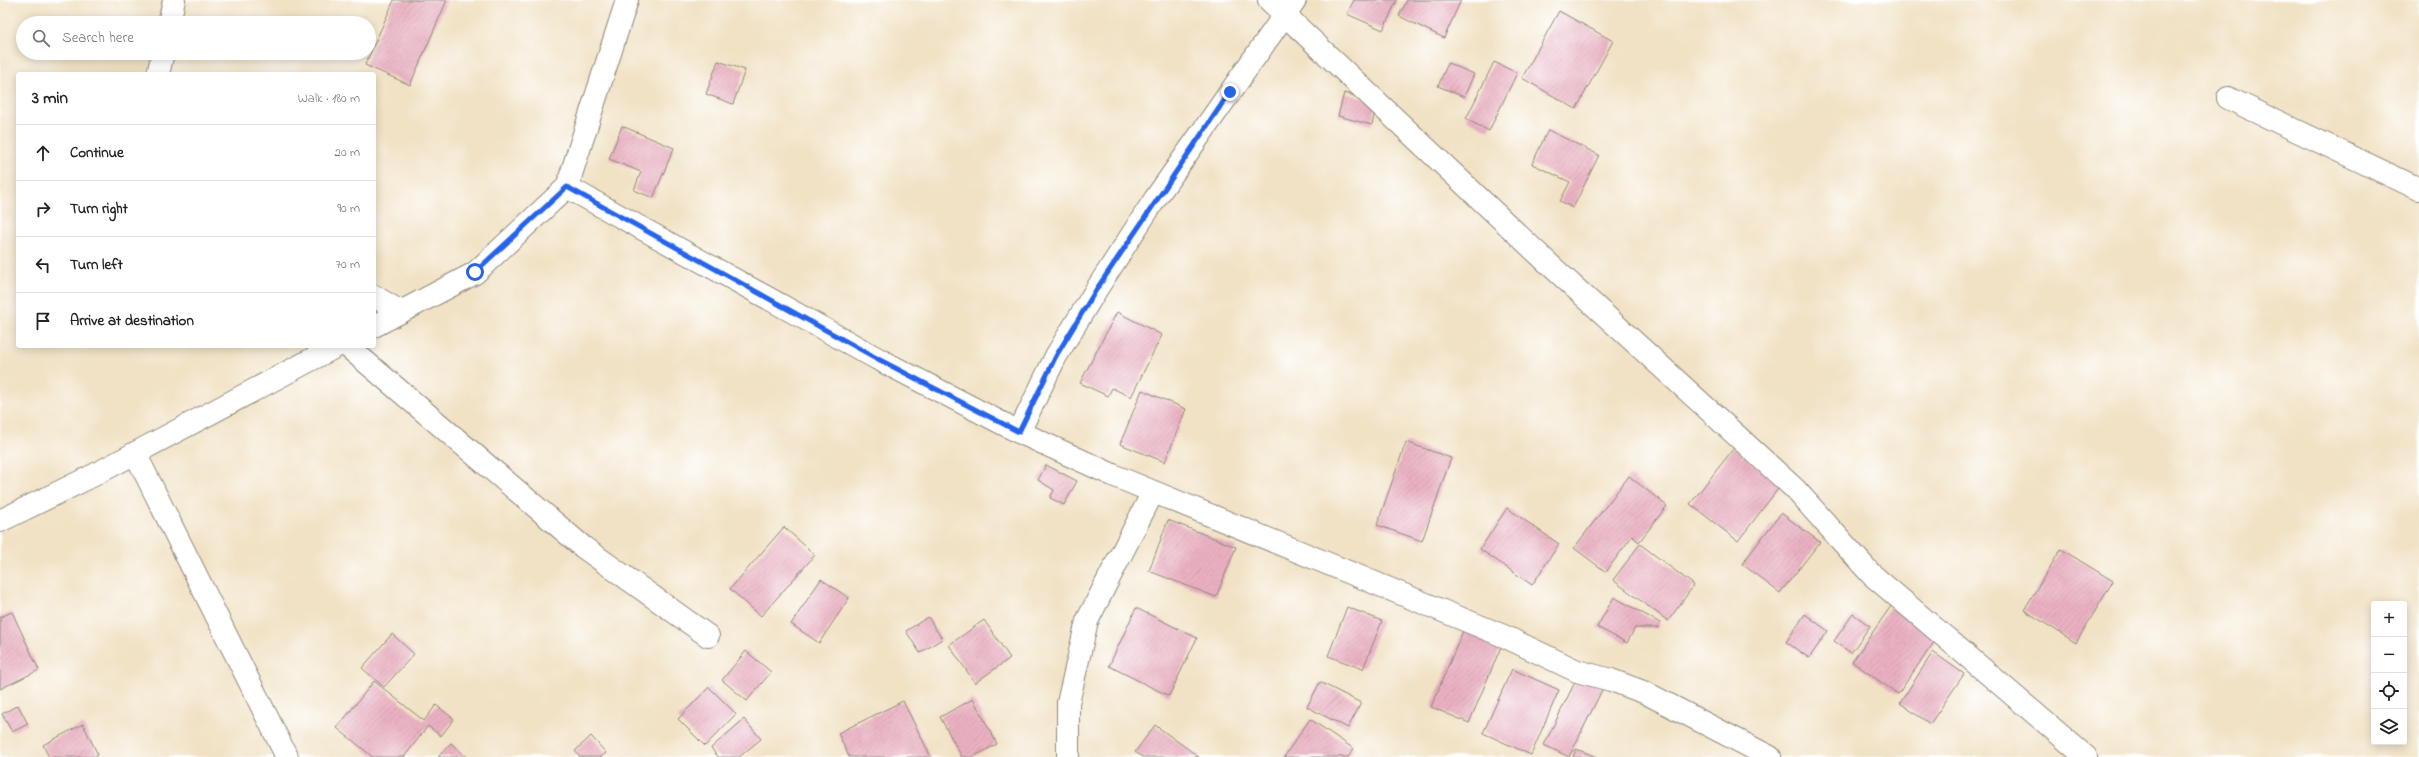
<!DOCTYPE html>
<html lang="en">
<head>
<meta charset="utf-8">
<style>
	:root { --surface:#fff; --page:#f2f2f2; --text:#222; --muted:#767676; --line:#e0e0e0 }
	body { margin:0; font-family:"Indie Flower",sans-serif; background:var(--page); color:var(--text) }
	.controls { position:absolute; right:12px; bottom:12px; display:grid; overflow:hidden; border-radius:4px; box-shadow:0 2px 10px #0003 }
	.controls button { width:36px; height:36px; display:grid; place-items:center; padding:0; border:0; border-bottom:1px solid var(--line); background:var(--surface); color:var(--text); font:20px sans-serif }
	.stop { position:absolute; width:12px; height:12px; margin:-9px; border:3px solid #2563eb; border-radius:50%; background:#fff }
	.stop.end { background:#2563eb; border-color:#fff; box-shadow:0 1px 4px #0008 }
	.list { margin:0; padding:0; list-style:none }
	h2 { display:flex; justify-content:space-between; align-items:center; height:52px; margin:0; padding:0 16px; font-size:17px }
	h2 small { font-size:13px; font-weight:400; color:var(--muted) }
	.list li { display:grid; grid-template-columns:26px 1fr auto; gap:12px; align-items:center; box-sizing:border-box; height:56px; padding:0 16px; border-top:1px solid var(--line) }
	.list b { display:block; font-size:15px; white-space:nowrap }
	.list em { font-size:13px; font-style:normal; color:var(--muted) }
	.icon { flex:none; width:22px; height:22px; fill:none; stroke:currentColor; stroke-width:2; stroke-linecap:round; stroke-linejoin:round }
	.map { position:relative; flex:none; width:2419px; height:757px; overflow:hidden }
	.search { position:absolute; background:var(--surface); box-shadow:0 2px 10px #0003; left:16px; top:16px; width:360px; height:44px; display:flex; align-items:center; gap:10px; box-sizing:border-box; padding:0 14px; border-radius:22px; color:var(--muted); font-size:15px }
	.panel { position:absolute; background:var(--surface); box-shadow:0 2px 10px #0003; left:16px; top:72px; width:360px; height:276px; border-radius:4px }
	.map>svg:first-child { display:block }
	.building { fill:url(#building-hatch) }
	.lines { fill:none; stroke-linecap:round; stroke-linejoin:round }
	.street-casing { stroke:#8e8678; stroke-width:24 }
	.street { stroke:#fff; stroke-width:22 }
	.route { stroke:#2563eb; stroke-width:5 }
</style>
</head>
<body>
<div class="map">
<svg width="2419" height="757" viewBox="0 0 2419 757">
	<defs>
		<pattern id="building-hatch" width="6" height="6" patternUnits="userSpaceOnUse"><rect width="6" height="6" fill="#eab1c2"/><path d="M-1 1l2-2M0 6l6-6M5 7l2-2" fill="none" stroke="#c998a7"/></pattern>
	</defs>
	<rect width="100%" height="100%" fill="#fff"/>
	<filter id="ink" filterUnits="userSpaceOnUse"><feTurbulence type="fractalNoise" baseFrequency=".025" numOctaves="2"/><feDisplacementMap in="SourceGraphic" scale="8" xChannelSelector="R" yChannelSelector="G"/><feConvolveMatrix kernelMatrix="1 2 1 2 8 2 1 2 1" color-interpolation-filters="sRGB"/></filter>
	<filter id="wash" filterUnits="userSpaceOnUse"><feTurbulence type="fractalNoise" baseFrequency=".012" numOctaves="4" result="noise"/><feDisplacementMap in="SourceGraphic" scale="16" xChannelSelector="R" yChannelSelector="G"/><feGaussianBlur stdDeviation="0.9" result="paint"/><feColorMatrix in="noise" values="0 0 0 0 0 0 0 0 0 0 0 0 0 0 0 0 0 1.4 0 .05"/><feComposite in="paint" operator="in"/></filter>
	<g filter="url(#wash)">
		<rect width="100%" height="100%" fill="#f1e2c5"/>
		<g id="blocks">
			<!-- building -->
			<g class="building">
				<polygon points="394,0 447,0 410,85 365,65"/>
				<polygon points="1354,0 1397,0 1383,30 1347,14"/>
				<polygon points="1407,0 1461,0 1444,38 1399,16"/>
				<polygon points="1559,11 1613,41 1576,109 1522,78"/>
				<polygon points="718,61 745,70 733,104 706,94"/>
				<polygon points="1494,62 1517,73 1489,131 1466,119"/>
				<polygon points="1448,63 1474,74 1464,97 1438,86"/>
				<polygon points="1344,93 1377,102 1372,125 1338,116"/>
				<polygon points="622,126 674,148 653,198 634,190 641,172 609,159"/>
				<polygon points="1548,130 1599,155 1573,208 1560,201 1570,182 1532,164"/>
				<polygon points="1117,312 1162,335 1131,397 1112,388 1108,396 1080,383"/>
				<polygon points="1142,390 1186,409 1165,462 1120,444"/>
				<polygon points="1406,442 1451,458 1422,541 1377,525"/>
				<polygon points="1734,448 1781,485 1738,541 1690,504"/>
				<polygon points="1046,465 1077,481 1064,505 1050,498 1054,490 1038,480"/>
				<polygon points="1629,476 1667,506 1639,542 1632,536 1606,572 1574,548"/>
				<polygon points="1507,508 1559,544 1532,585 1480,549"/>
				<polygon points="1781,513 1820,542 1780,593 1742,564"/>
				<polygon points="1168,520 1236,547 1216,597 1149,571"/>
				<polygon points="784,527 815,555 761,616 730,589"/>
				<polygon points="1640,544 1694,585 1668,621 1613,580"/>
				<polygon points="2061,549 2113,581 2076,643 2024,610"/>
				<polygon points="821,579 849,598 819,643 791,624"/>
				<polygon points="1614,597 1660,623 1658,628 1635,628 1627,643 1597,627"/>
				<polygon points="1891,606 1937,638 1898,694 1852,662"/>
				<polygon points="1347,607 1382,621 1363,669 1328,656"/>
				<polygon points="1136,608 1197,638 1169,696 1109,666"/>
				<polygon points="12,612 39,670 0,689 0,617"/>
				<polygon points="1805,614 1828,631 1809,658 1786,642"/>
				<polygon points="1853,614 1870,626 1851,653 1834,641"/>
				<polygon points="928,617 942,639 920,653 906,631"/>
				<polygon points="984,620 1010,658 975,683 949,645"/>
				<polygon points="1465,626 1503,642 1469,723 1431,707"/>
				<polygon points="392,634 414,654 384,687 362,668"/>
				<polygon points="746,651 771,672 747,701 722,680"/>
				<polygon points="1933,652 1964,674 1930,724 1900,703"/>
				<polygon points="1512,669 1559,690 1531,755 1483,733"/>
				<polygon points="1578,676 1603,688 1569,757 1544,745"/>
				<polygon points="374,681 424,721 436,705 454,719 441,736 428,726 404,757 373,757 337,728"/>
				<polygon points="1320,682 1361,703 1348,728 1307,707"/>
				<polygon points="709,687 736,714 705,746 678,719"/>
				<polygon points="973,699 997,744 973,757 962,757 940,717"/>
				<polygon points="903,701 931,757 849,757 838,733"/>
				<polygon points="18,705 28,724 12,732 2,714"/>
				<polygon points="744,719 761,739 739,757 718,757 711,748"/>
				<polygon points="1310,719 1354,749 1348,757 1284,757"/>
				<polygon points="83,724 98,755 94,757 49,757 43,745"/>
				<polygon points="1155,725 1199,757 1143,757 1135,752"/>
				<polygon points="591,736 606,753 601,757 580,757 575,751"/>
				<polygon points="451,743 466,757 438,757"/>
				<polygon points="1576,749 1597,757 1573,757"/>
			</g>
		</g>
	</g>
	<g filter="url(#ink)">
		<use href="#blocks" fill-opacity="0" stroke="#8e8678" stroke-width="1"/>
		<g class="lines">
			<!-- street casing -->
			<g class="street-casing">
				<g id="street">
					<polyline points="1269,0 1549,264 1795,489 1871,574 2086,757"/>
					<polyline points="169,23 174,0"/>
					<polyline points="158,74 163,53"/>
					<polyline points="2228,98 2419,189"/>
					<polyline points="567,187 878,359 1019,432 1115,476 1506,637 1577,671 1611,680 1646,693 1770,757"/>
					<polyline points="374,296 401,312"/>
					<polyline points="374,326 475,273 567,187 627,0"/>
					<polyline points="347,346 583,547 708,636"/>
					<polyline points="1019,432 1056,356 1096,290 1155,199 1295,0"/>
					<polyline points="135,453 287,757"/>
					<polyline points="0,521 92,476 337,346"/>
					<polyline points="1068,757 1068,703 1087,621 1153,492"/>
				</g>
			</g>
			<!-- street -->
			<use href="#street" class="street"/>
		</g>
	</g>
	<g class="lines" filter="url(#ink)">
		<!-- route -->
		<polyline class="route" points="475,272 567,187 878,359 1019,432 1056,356 1096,290 1230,92"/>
	</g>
</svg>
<div class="controls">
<button>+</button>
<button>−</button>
<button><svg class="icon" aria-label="locate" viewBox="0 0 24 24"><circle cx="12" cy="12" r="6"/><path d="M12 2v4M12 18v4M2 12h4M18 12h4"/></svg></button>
<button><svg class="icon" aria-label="layers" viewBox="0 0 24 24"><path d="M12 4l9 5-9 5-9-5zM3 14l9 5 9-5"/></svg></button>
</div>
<div class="stop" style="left:475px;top:272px"></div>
<div class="stop end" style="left:1230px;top:92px"></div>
<div class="search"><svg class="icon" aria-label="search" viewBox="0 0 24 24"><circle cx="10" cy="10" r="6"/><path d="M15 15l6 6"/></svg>Search here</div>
<section class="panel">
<h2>3 min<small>Walk · 180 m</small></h2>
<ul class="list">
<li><svg class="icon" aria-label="ahead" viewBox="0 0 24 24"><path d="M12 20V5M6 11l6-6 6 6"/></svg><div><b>Continue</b></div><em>20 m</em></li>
<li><svg class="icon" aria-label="right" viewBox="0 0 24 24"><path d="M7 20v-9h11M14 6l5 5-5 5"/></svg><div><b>Turn right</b></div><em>90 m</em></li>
<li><svg class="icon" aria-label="left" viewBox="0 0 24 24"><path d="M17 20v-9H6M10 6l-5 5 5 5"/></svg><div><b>Turn left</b></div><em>70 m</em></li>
<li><svg class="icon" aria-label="arrive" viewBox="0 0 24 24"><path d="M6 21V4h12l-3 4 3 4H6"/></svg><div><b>Arrive at destination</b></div></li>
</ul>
</section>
</div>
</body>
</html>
